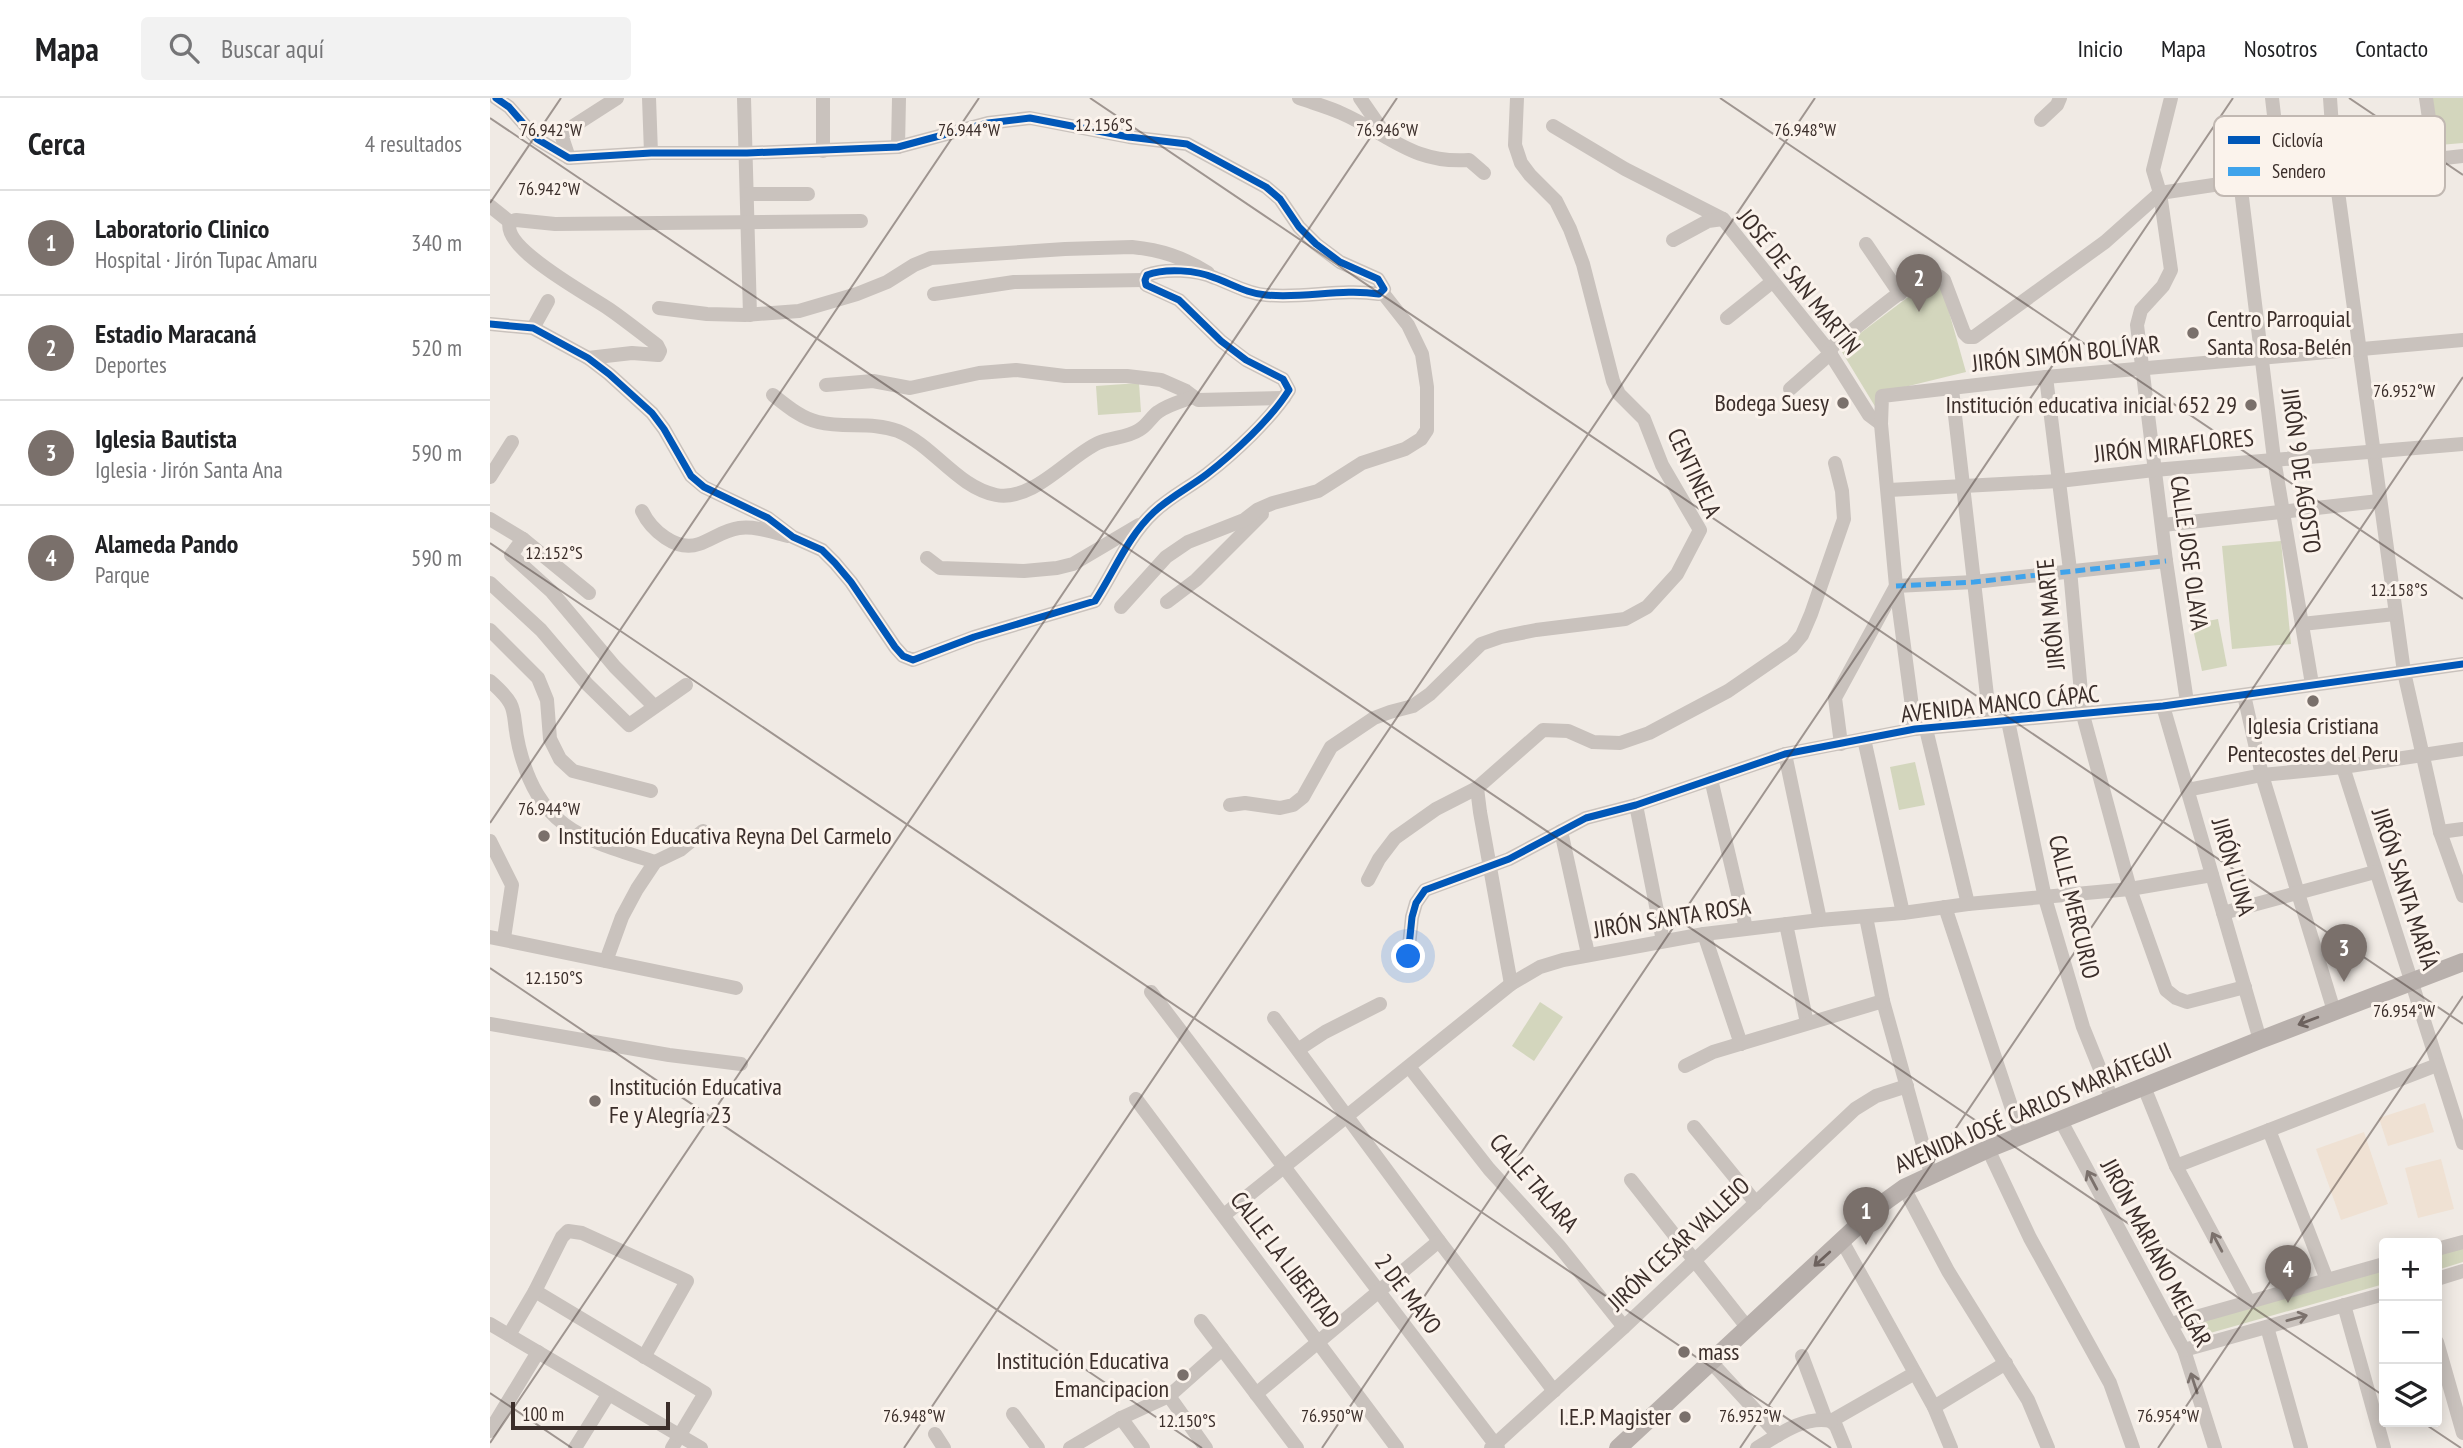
<!DOCTYPE html>
<html lang="es">
<head>
<meta charset="utf-8">
<style>
	:root { --surface:#fff; --page:#f2f2f2; --text:#202124; --muted:#757577; --line:#e0e0e0; --accent:#7a706b }
	body { margin:0; font-family:"PT Sans Narrow",sans-serif; background:var(--page); color:var(--text) }
	.controls { position:absolute; right:21px; bottom:21px; display:grid; overflow:hidden; border-radius:7px; box-shadow:0 4px 18px #0003 }
	.controls button { width:63px; height:63px; display:grid; place-items:center; padding:0; border:0; border-bottom:2px solid var(--line); background:var(--surface); color:var(--text); font:35px sans-serif }
	.scale { position:absolute; left:21px; bottom:18px; width:159px; box-sizing:border-box; padding-left:7px; border:4px solid #3b2e2a; border-top:0; font-size:19px; line-height:24px; white-space:nowrap; color:#3b2e2a; -webkit-text-stroke:5px #fbf3ec; paint-order:stroke }
	.you { position:absolute; left:919px; top:859px; width:24px; height:24px; margin:-18px; border:5px solid #fff; border-radius:50%; background:#1a73e8; box-shadow:0 0 0 10px #1a73e833 }
	.badge { display:grid; place-items:center; width:46px; height:46px; border-radius:50%; background:var(--accent); color:#fff; font-size:23px; font-weight:700 }
	.pin { position:absolute; translate:-50% -58px; filter:drop-shadow(0 2px 4px #0008) }
	.pin::after { content:''; position:absolute; top:37px; width:24px; height:21px; background:inherit; clip-path:polygon(0 0,100% 0,50% 100%) }
	.list { margin:0; padding:0; list-style:none }
	h2 { display:flex; justify-content:space-between; align-items:center; height:91px; margin:0; padding:0 28px; font-size:30px }
	h2 small { font-size:23px; font-weight:400; color:var(--muted) }
	.list li { display:grid; grid-template-columns:46px 1fr auto; gap:21px; align-items:center; box-sizing:border-box; height:105px; padding:0 28px; border-top:2px solid var(--line) }
	.list b { display:block; font-size:26px; white-space:nowrap }
	.list p { margin:0; font-size:23px; white-space:nowrap; color:var(--muted) }
	.list em { font-size:23px; font-style:normal; color:var(--muted) }
	.icon { flex:none; width:38px; height:38px; fill:none; stroke:currentColor; stroke-width:2; stroke-linecap:round; stroke-linejoin:round }
	.map { position:relative; flex:none; width:1973px; height:1350px; overflow:hidden }
	header { display:flex; align-items:center; gap:42px; box-sizing:border-box; height:98px; padding:0 35px; background:var(--surface); border-bottom:2px solid var(--line) }
	header strong { font-size:33px }
	nav { display:flex; gap:38px; margin-inline-start:auto; font-size:24px }
	.search { width:490px; height:63px; background:var(--page); display:flex; align-items:center; gap:18px; box-sizing:border-box; padding:0 24px; border-radius:7px; color:var(--muted); font-size:26px }
	main { display:flex }
	aside { flex:1; background:var(--surface) }
	.map>svg:first-child { display:block }
	.green { fill:#d3d6bd }
	.plaza { fill:#efe1d3 }
	.lines { fill:none; stroke-linecap:round; stroke-linejoin:round }
	.minor { stroke:#c9c2bd; stroke-width:14 }
	.major { stroke:#b8b0ac; stroke-width:18 }
	.quiet { stroke:#3fa3eb; stroke-width:5; stroke-dasharray:10 5; stroke-linecap:butt }
	.cycleway-casing { stroke:#fbf3ec; stroke-width:11 }
	.cycleway { stroke:#0057b8; stroke-width:7 }
	.oneway { stroke:#6d625e }
	.oneway2 { stroke:#7b716c }
	.ticks { fill:none; stroke:#3b2e2a; stroke-width:2; stroke-opacity:0.45 }
	.poi-dot { fill:#7a706b; stroke:#fbf3ec; stroke-width:2.5 }
	.labels { text-anchor:middle; stroke-width:6; stroke-linejoin:round; paint-order:stroke }
	.street-label { font-size:24px; fill:#3b2e2a; stroke:#fbf3ec }
	.poi-label { font-size:24px; fill:#3b2e2a; stroke:#fbf3ec; text-anchor:start }
	.key { fill:#fbf3ec; stroke:#c1b8b2; stroke-width:2 }
	.key-label { font-size:19px; fill:#3b2e2a }
	.ticks-label { font-size:18px; text-anchor:middle; fill:#3b2e2a; stroke:#fbf3ec; stroke-width:6; stroke-linejoin:round; paint-order:stroke }
</style>
</head>
<body>
<header>
<strong>Mapa</strong>
<div class="search"><svg class="icon" aria-label="search" viewBox="0 0 24 24"><circle cx="10" cy="10" r="6"/><path d="M15 15l6 6"/></svg>Buscar aquí</div>
<nav><a>Inicio</a><a>Mapa</a><a>Nosotros</a><a>Contacto</a></nav>
</header>
<main>
<aside>
<h2>Cerca<small>4 resultados</small></h2>
<ul class="list">
<li><span class="badge">1</span><div><b>Laboratorio Clinico</b><p>Hospital · Jirón Tupac Amaru</p></div><em>340 m</em></li>
<li><span class="badge">2</span><div><b>Estadio Maracaná</b><p>Deportes</p></div><em>520 m</em></li>
<li><span class="badge">3</span><div><b>Iglesia Bautista</b><p>Iglesia · Jirón Santa Ana</p></div><em>590 m</em></li>
<li><span class="badge">4</span><div><b>Alameda Pando</b><p>Parque</p></div><em>590 m</em></li>
</ul>
</aside>
<div class="map">
<svg width="1973" height="1350" viewBox="0 0 1973 1350">
	<rect width="100%" height="100%" fill="#f0eae4"/>
	<!-- green -->
	<g class="green">
		<polygon points="1941,0 1973,0 1973,45 1949,47"/>
		<polygon points="1446,178 1450,182 1476,274 1394,294 1386,310 1352,254 1352,249"/>
		<polygon points="649,285 651,314 608,317 606,288"/>
		<polygon points="1791,443 1801,546 1742,551 1732,448"/>
		<polygon points="1728,521 1737,568 1712,573 1702,526"/>
		<polygon points="1425,664 1435,707 1409,712 1400,669"/>
		<polygon points="1050,904 1073,919 1044,963 1022,948"/>
		<polygon points="1973,1149 1973,1164 1947,1172 1947,1156"/>
		<polygon points="1894,1171 1894,1186 1706,1239 1701,1235 1700,1224"/>
	</g>
	<!-- plaza -->
	<g class="plaza">
		<polygon points="1935,1005 1944,1034 1898,1048 1889,1020"/>
		<polygon points="1874,1034 1898,1106 1851,1122 1826,1051"/>
		<polygon points="1951,1061 1964,1111 1928,1120 1915,1070"/>
	</g>
	<g class="lines">
		<!-- minor -->
		<g class="minor">
			<polyline points="159,0 161,55"/>
			<polyline points="254,0 260,217"/>
			<polyline points="333,0 333,53"/>
			<path d="M 809,0 C 823,5 838,9 851,15 C 899,36 922,66 979,62 L 994,75"/>
			<polyline points="870,0 897,39"/>
			<polyline points="1681,0 1663,72 1670,95 1681,172 1673,188 1651,212 1647,227 1676,463 1697,604"/>
			<polyline points="1782,0 1791,78"/>
			<polyline points="1840,0 1845,72 1914,574 1950,734 1973,798"/>
			<polyline points="1936,0 1945,61"/>
			<polyline points="1551,22 1567,7 1570,0"/>
			<polyline points="1063,28 1135,71 1233,121 1338,252 1379,317 1391,326"/>
			<polyline points="408,49 409,0"/>
			<polyline points="79,60 71,36 127,0"/>
			<polyline points="1750,83 1784,361 1822,586"/>
			<polyline points="1670,95 1750,83 1973,58"/>
			<polyline points="258,96 318,96"/>
			<polyline points="0,108 20,124"/>
			<polyline points="1183,142 1218,123 1233,121"/>
			<polyline points="1376,146 1410,196"/>
			<polyline points="444,196 524,184 655,182"/>
			<path d="M 169,210 L 217,216 L 255,217 L 309,213 L 367,196 L 397,184 L 424,167 L 441,160 L 575,151 L 642,149 C 671,152 693,159 718,175"/>
			<polyline points="1237,220 1282,184"/>
			<path d="M 0,226 L 43,230 L 98,260 L 119,276 L 162,315 L 174,331 L 201,378 L 214,389 L 278,420 L 303,439 L 332,452 L 345,465 L 361,484 L 405,549 L 413,558 L 423,562 L 484,539 L 605,503 C 624,474 638,438 664,414 C 680,399 700,389 717,376 C 743,356 782,320 799,292 L 793,281 L 756,262 L 731,243 L 689,202 L 656,187 L 655,182 L 657,177 C 675,170 707,172 725,180 C 742,186 758,196 776,197 C 814,201 851,190 889,196 L 894,191 L 888,181 L 850,164 L 826,146 L 809,129 L 790,101 L 776,89 L 697,46 L 639,39 L 540,20 L 498,25 L 408,49 L 257,55 L 161,55 L 79,60 L 47,41 L 19,9 L 6,0"/>
			<polyline points="43,230 58,203"/>
			<path d="M 1338,252 C 1358,237 1420,182 1440,177 C 1446,176 1449,177 1454,182 L 1474,235 L 1478,239 L 1484,239 L 1615,144 L 1670,95"/>
			<path d="M 98,260 L 142,255 L 168,257 L 170,253 L 167,247 C 151,235 135,222 119,211 C 99,197 10,150 20,124 L 26,122 L 65,126 L 371,123"/>
			<polyline points="1556,279 1580,472 1593,617 1640,791 1676,892 1686,900 1697,904 1755,889"/>
			<polyline points="336,287 383,283 420,290 489,275 526,272 575,278 637,278 671,282 696,293 708,302 794,300"/>
			<polyline points="1300,291 1341,255"/>
			<polyline points="1462,291 1500,624"/>
			<path d="M 283,297 C 297,308 311,320 328,324 C 355,331 381,323 408,333 C 444,348 467,389 506,397 C 543,404 578,359 608,345 C 621,339 637,340 649,332 C 657,328 661,319 668,314 C 677,307 692,303 703,299"/>
			<polyline points="0,379 22,344"/>
			<polyline points="1399,392 1569,383 1664,372 1973,346"/>
			<path d="M 152,413 C 161,432 186,454 209,446 C 223,441 234,432 249,430 C 266,428 282,434 298,438"/>
			<polyline points="0,421 33,441 99,495"/>
			<polyline points="1673,427 1889,403"/>
			<polyline points="33,441 21,457 61,493 125,569 164,608"/>
			<polyline points="437,460 450,470 534,473 567,470 583,466 649,427"/>
			<polyline points="0,485 51,532 97,586 139,627 196,587"/>
			<polyline points="677,504 706,482 772,416"/>
			<polyline points="631,509 676,459 698,444 754,422 767,412 783,405 828,393 872,365 915,351 931,341 937,332 937,289 932,256 918,227 892,194"/>
			<polyline points="1812,526 1905,516"/>
			<polyline points="0,532 48,580 57,602 60,641 70,661 83,673 161,693"/>
			<path d="M 0,583 C 32,611 20,612 29,649 C 49,731 93,741 165,764"/>
			<polyline points="1754,597 1772,677 1844,913"/>
			<polyline points="1673,608 1770,942"/>
			<polyline points="1518,623 1555,800 1593,929 1622,1001"/>
			<polyline points="1425,631 1406,488 1391,326 1392,298 1556,279 1973,242"/>
			<polyline points="1436,631 1478,806"/>
			<polyline points="1374,641 1413,815"/>
			<polyline points="1351,646 1345,600 1406,488 1484,484 1676,463"/>
			<polyline points="1295,656 1330,822"/>
			<polyline points="1853,669 1973,1045"/>
			<polyline points="1221,681 1256,830"/>
			<polyline points="987,690 990,714 1021,886"/>
			<polyline points="1697,692 1772,677 1853,669 1973,651"/>
			<polyline points="740,707 755,705 790,710 803,707 813,699 841,649 884,620 900,614 923,608 940,596 991,546 1011,539 1046,532 1135,521 1157,509 1187,476 1210,432 1172,367 1154,321 1129,296 1123,283 1093,166 1080,131 1066,103 1040,77 1031,65 1025,47 1027,0"/>
			<polyline points="1146,707 1173,843"/>
			<polyline points="1071,733 1098,856"/>
			<polyline points="1950,734 1973,731"/>
			<polyline points="0,743 22,787 14,840"/>
			<polyline points="878,782 889,761 905,740 946,711 987,690 1053,632 1078,633 1103,644 1130,645 1159,635 1238,593 1302,549 1312,537 1321,516 1354,421 1352,393 1345,365"/>
			<polyline points="1455,809 1531,1038"/>
			<polyline points="1733,815 1885,774"/>
			<polyline points="1376,819 1393,903 1441,1076"/>
			<polyline points="1296,826 1317,925"/>
			<polyline points="1214,836 1251,946"/>
			<polyline points="0,839 246,890"/>
			<polyline points="918,858 922,819 926,805 935,792 1019,761 1096,720 1146,707 1295,656 1425,631 1673,608 1973,566"/>
			<polyline points="116,863 132,819 147,791 165,764 190,752 213,733"/>
			<polyline points="661,894 1008,1350"/>
			<polyline points="784,920 949,1143 1064,1293"/>
			<polyline points="0,926 179,957 251,966"/>
			<polyline points="809,951 835,934 890,906"/>
			<polyline points="1195,968 1223,954 1393,903"/>
			<polyline points="920,970 999,1071 1069,1148 1134,1229"/>
			<polyline points="1654,989 1686,1068 1759,1204"/>
			<polyline points="646,1001 907,1350"/>
			<polyline points="1571,1023 1694,1252 1725,1350"/>
			<polyline points="1204,1029 1266,1105"/>
			<polyline points="1779,1032 1837,1182"/>
			<polyline points="1498,1051 1540,1140 1620,1285 1643,1350"/>
			<polyline points="1686,1068 1947,967"/>
			<polyline points="1141,1082 1257,1229"/>
			<polyline points="1414,1090 1458,1173 1538,1302 1558,1350"/>
			<polyline points="734,1117 1021,886 1050,869 1073,862 1214,836 1330,822 1413,815 1478,806 1640,791 1722,777"/>
			<polyline points="1352,1143 1444,1309 1461,1350"/>
			<polyline points="1947,1151 1973,1144"/>
			<polyline points="1947,1181 1973,1173"/>
			<polyline points="45,1193 215,1295 182,1350"/>
			<polyline points="1854,1207 1894,1350"/>
			<polyline points="711,1223 807,1350"/>
			<polyline points="0,1226 211,1350"/>
			<polyline points="1681,1226 1894,1166"/>
			<polyline points="1777,1229 1811,1350"/>
			<polyline points="19,1237 45,1193 72,1139 78,1133 92,1135 197,1183 154,1259"/>
			<polyline points="1947,1244 1973,1335"/>
			<polyline points="1694,1252 1894,1196"/>
			<polyline points="1312,1258 1336,1322"/>
			<polyline points="1221,1264 1288,1337"/>
			<polyline points="766,1296 949,1143"/>
			<polyline points="679,1298 716,1350"/>
			<polyline points="1444,1309 1516,1265"/>
			<polyline points="523,1316 548,1350"/>
			<polyline points="631,1320 653,1350"/>
			<polyline points="1341,1323 1425,1275"/>
			<polyline points="1341,1323 1346,1328 1355,1350"/>
			<polyline points="0,1333 48,1254"/>
			<polyline points="445,1336 454,1350"/>
			<polyline points="85,1350 118,1297"/>
			<polyline points="580,1350 631,1320 679,1298 732,1251"/>
			<polyline points="1001,1350 1134,1229 1365,1011 1386,998 1417,988"/>
			<path d="M 1267,1350 C 1288,1337 1315,1317 1341,1323"/>
		</g>
		<!-- major -->
		<polyline class="major" points="1128,1350 1389,1108 1414,1090 1498,1051 1770,942 1973,864"/>
		<!-- quiet -->
		<polyline class="quiet" points="1406,488 1484,484 1676,463"/>
		<!-- cycleway casing -->
		<g class="cycleway-casing">
			<g id="cycleway">
				<path d="M 0,226 L 43,230 L 98,260 L 119,276 L 162,315 L 174,331 L 201,378 L 214,389 L 278,420 L 303,439 L 332,452 L 345,465 L 361,484 L 405,549 L 413,558 L 423,562 L 484,539 L 605,503 C 624,474 638,438 664,414 C 680,399 700,389 717,376 C 743,356 782,320 799,292 L 793,281 L 756,262 L 731,243 L 689,202 L 656,187 L 655,182 L 657,177 C 675,170 707,172 725,180 C 742,186 758,196 776,197 C 814,201 851,190 889,196 L 894,191 L 888,181 L 850,164 L 826,146 L 809,129 L 790,101 L 776,89 L 697,46 L 639,39 L 540,20 L 498,25 L 408,49 L 257,55 L 161,55 L 79,60 L 47,41 L 19,9 L 6,0"/>
				<polyline points="918,858 922,819 926,805 935,792 1019,761 1096,720 1146,707 1295,656 1425,631 1673,608 1973,566"/>
			</g>
		</g>
		<!-- cycleway -->
		<use href="#cycleway" class="cycleway"/>
	</g>
	<!-- one-way arrows -->
	<defs><path id="oneway-shaft" d="M-6 0H5M1.5-3L5.5 0L1.5 3" fill="none" stroke-width="1.6" stroke-linecap="round" stroke-linejoin="round" transform="scale(1.75)"/></defs>
	<g class="oneway">
		<use href="#oneway-shaft" transform="translate(1818 923) rotate(159)"/>
		<use href="#oneway-shaft" transform="translate(1332 1161) rotate(138)"/>
	</g>
	<g class="oneway2">
		<use href="#oneway-shaft" transform="translate(1602 1082) rotate(-118)"/>
		<use href="#oneway-shaft" transform="translate(1727 1144) rotate(-118)"/>
		<use href="#oneway-shaft" transform="translate(1807 1220) rotate(-15)"/>
		<use href="#oneway-shaft" transform="translate(1704 1285) rotate(-108)"/>
	</g>
	<!-- ticks -->
	<path class="ticks" d="M 600,0 L 1973,926M 1230,0 L 1973,501M 1859,0 L 1973,77M 0,20 L 1894,1298M 0,105 L 71,0M 0,445 L 1341,1350M 0,725 L 489,0M 0,870 L 712,1350M 0,1295 L 82,1350M 1932,1324 L 1971,1350M 0,1345 L 907,0M 414,1350 L 1325,0M 832,1350 L 1743,0M 1250,1350 L 1973,279M 1668,1350 L 1973,898"/>
	<!-- markers -->
	<g class="poi-dot">
		<circle cx="1703" cy="235" r="7"/>
		<circle cx="1353" cy="305" r="7"/>
		<circle cx="1761" cy="307" r="7"/>
		<circle cx="1823" cy="603" r="7"/>
		<circle cx="54" cy="738" r="7"/>
		<circle cx="105" cy="1003" r="7"/>
		<circle cx="1194" cy="1254" r="7"/>
		<circle cx="693" cy="1277" r="7"/>
		<circle cx="1195" cy="1319" r="7"/>
	</g>
	<g class="labels">
		<!-- street labels -->
		<g class="street-label">
			<text transform="translate(1309 184) rotate(51)" y="8">JOSÉ DE SAN MARTÍN</text>
			<text transform="translate(1576 256) rotate(-6)" y="8">JIRÓN SIMÓN BOLÍVAR</text>
			<text transform="translate(1684 348) rotate(-6)" y="8">JIRÓN MIRAFLORES</text>
			<text transform="translate(1811 373) rotate(82)" y="8">JIRÓN 9 DE AGOSTO</text>
			<text transform="translate(1204 375) rotate(65)" y="8">CENTINELA</text>
			<text transform="translate(1699 455) rotate(82)" y="8">CALLE JOSE OLAYA</text>
			<text transform="translate(1561 516) rotate(-96)" y="8">JIRÓN MARTE</text>
			<text transform="translate(1510 606) rotate(-6)" y="8">AVENIDA MANCO CÁPAC</text>
			<text transform="translate(1743 769) rotate(74)" y="8">JIRÓN LUNA</text>
			<text transform="translate(1915 791) rotate(72)" y="8">JIRÓN SANTA MARÍA</text>
			<text transform="translate(1584 809) rotate(76)" y="8">CALLE MERCURIO</text>
			<text transform="translate(1182 820) rotate(-9)" y="8">JIRÓN SANTA ROSA</text>
			<text transform="translate(1543 1010) rotate(-23)" y="8">AVENIDA JOSÉ CARLOS MARIÁTEGUI</text>
			<text transform="translate(1044 1085) rotate(49)" y="8">CALLE TALARA</text>
			<text transform="translate(1189 1146) rotate(-43)" y="8">JIRÓN CESAR VALLEJO</text>
			<text transform="translate(1666 1155) rotate(62)" y="8">JIRÓN MARIANO MELGAR</text>
			<text transform="translate(795 1162) rotate(53)" y="8">CALLE LA LIBERTAD</text>
			<text transform="translate(918 1196) rotate(53)" y="8">2 DE MAYO</text>
		</g>
		<!-- poi labels -->
		<g class="poi-label">
			<text x="1717" y="229">Centro Parroquial<tspan x="1717" dy="28">Santa Rosa-Belén</tspan></text>
			<text x="1339" y="313" text-anchor="end">Bodega Suesy</text>
			<text x="1747" y="315" text-anchor="end">Institución educativa inicial 652 29</text>
			<text x="1823" y="636" text-anchor="middle">Iglesia Cristiana<tspan x="1823" dy="28">Pentecostes del Peru</tspan></text>
			<text x="68" y="746">Institución Educativa Reyna Del Carmelo</text>
			<text x="119" y="997">Institución Educativa<tspan x="119" dy="28">Fe y Alegría 23</tspan></text>
			<text x="1208" y="1262">mass</text>
			<text x="679" y="1271" text-anchor="end">Institución Educativa<tspan x="679" dy="28">Emancipacion</tspan></text>
			<text x="1181" y="1327" text-anchor="end">I.E.P. Magister</text>
		</g>
	</g>
	<!-- legend -->
	<rect x="1724" y="18" width="231" height="80" rx="10" class="key"/>
	<rect x="1738" y="38" width="32" height="8" fill="#0057b8"/>
	<rect x="1738" y="69" width="32" height="9" fill="#3fa3eb"/>
	<g class="key-label">
		<text x="1782" y="49">Ciclovía</text>
		<text x="1782" y="80">Sendero</text>
	</g>
	<g class="ticks-label">
		<text x="614" y="33">12.156°S</text>
		<text x="61" y="38">76.942°W</text>
		<text x="479" y="38">76.944°W</text>
		<text x="897" y="38">76.946°W</text>
		<text x="1315" y="38">76.948°W</text>
		<text x="59" y="97">76.942°W</text>
		<text x="1914" y="299">76.952°W</text>
		<text x="64" y="461">12.152°S</text>
		<text x="1909" y="498">12.158°S</text>
		<text x="59" y="717">76.944°W</text>
		<text x="64" y="886">12.150°S</text>
		<text x="1914" y="919">76.954°W</text>
		<text x="424" y="1324">76.948°W</text>
		<text x="842" y="1324">76.950°W</text>
		<text x="1260" y="1324">76.952°W</text>
		<text x="1678" y="1324">76.954°W</text>
		<text x="697" y="1329">12.150°S</text>
	</g>
</svg>
<div class="controls">
<button>+</button>
<button>−</button>
<button><svg class="icon" aria-label="layers" viewBox="0 0 24 24"><path d="M12 4l9 5-9 5-9-5zM3 14l9 5 9-5"/></svg></button>
</div>
<div class="scale">100 m</div>
<div class="you"></div>
<div class="pin badge" style="left:1376px;top:1147px">1</div>
<div class="pin badge" style="left:1429px;top:214px">2</div>
<div class="pin badge" style="left:1854px;top:884px">3</div>
<div class="pin badge" style="left:1798px;top:1205px">4</div>
</div>
</main>
</body>
</html>
